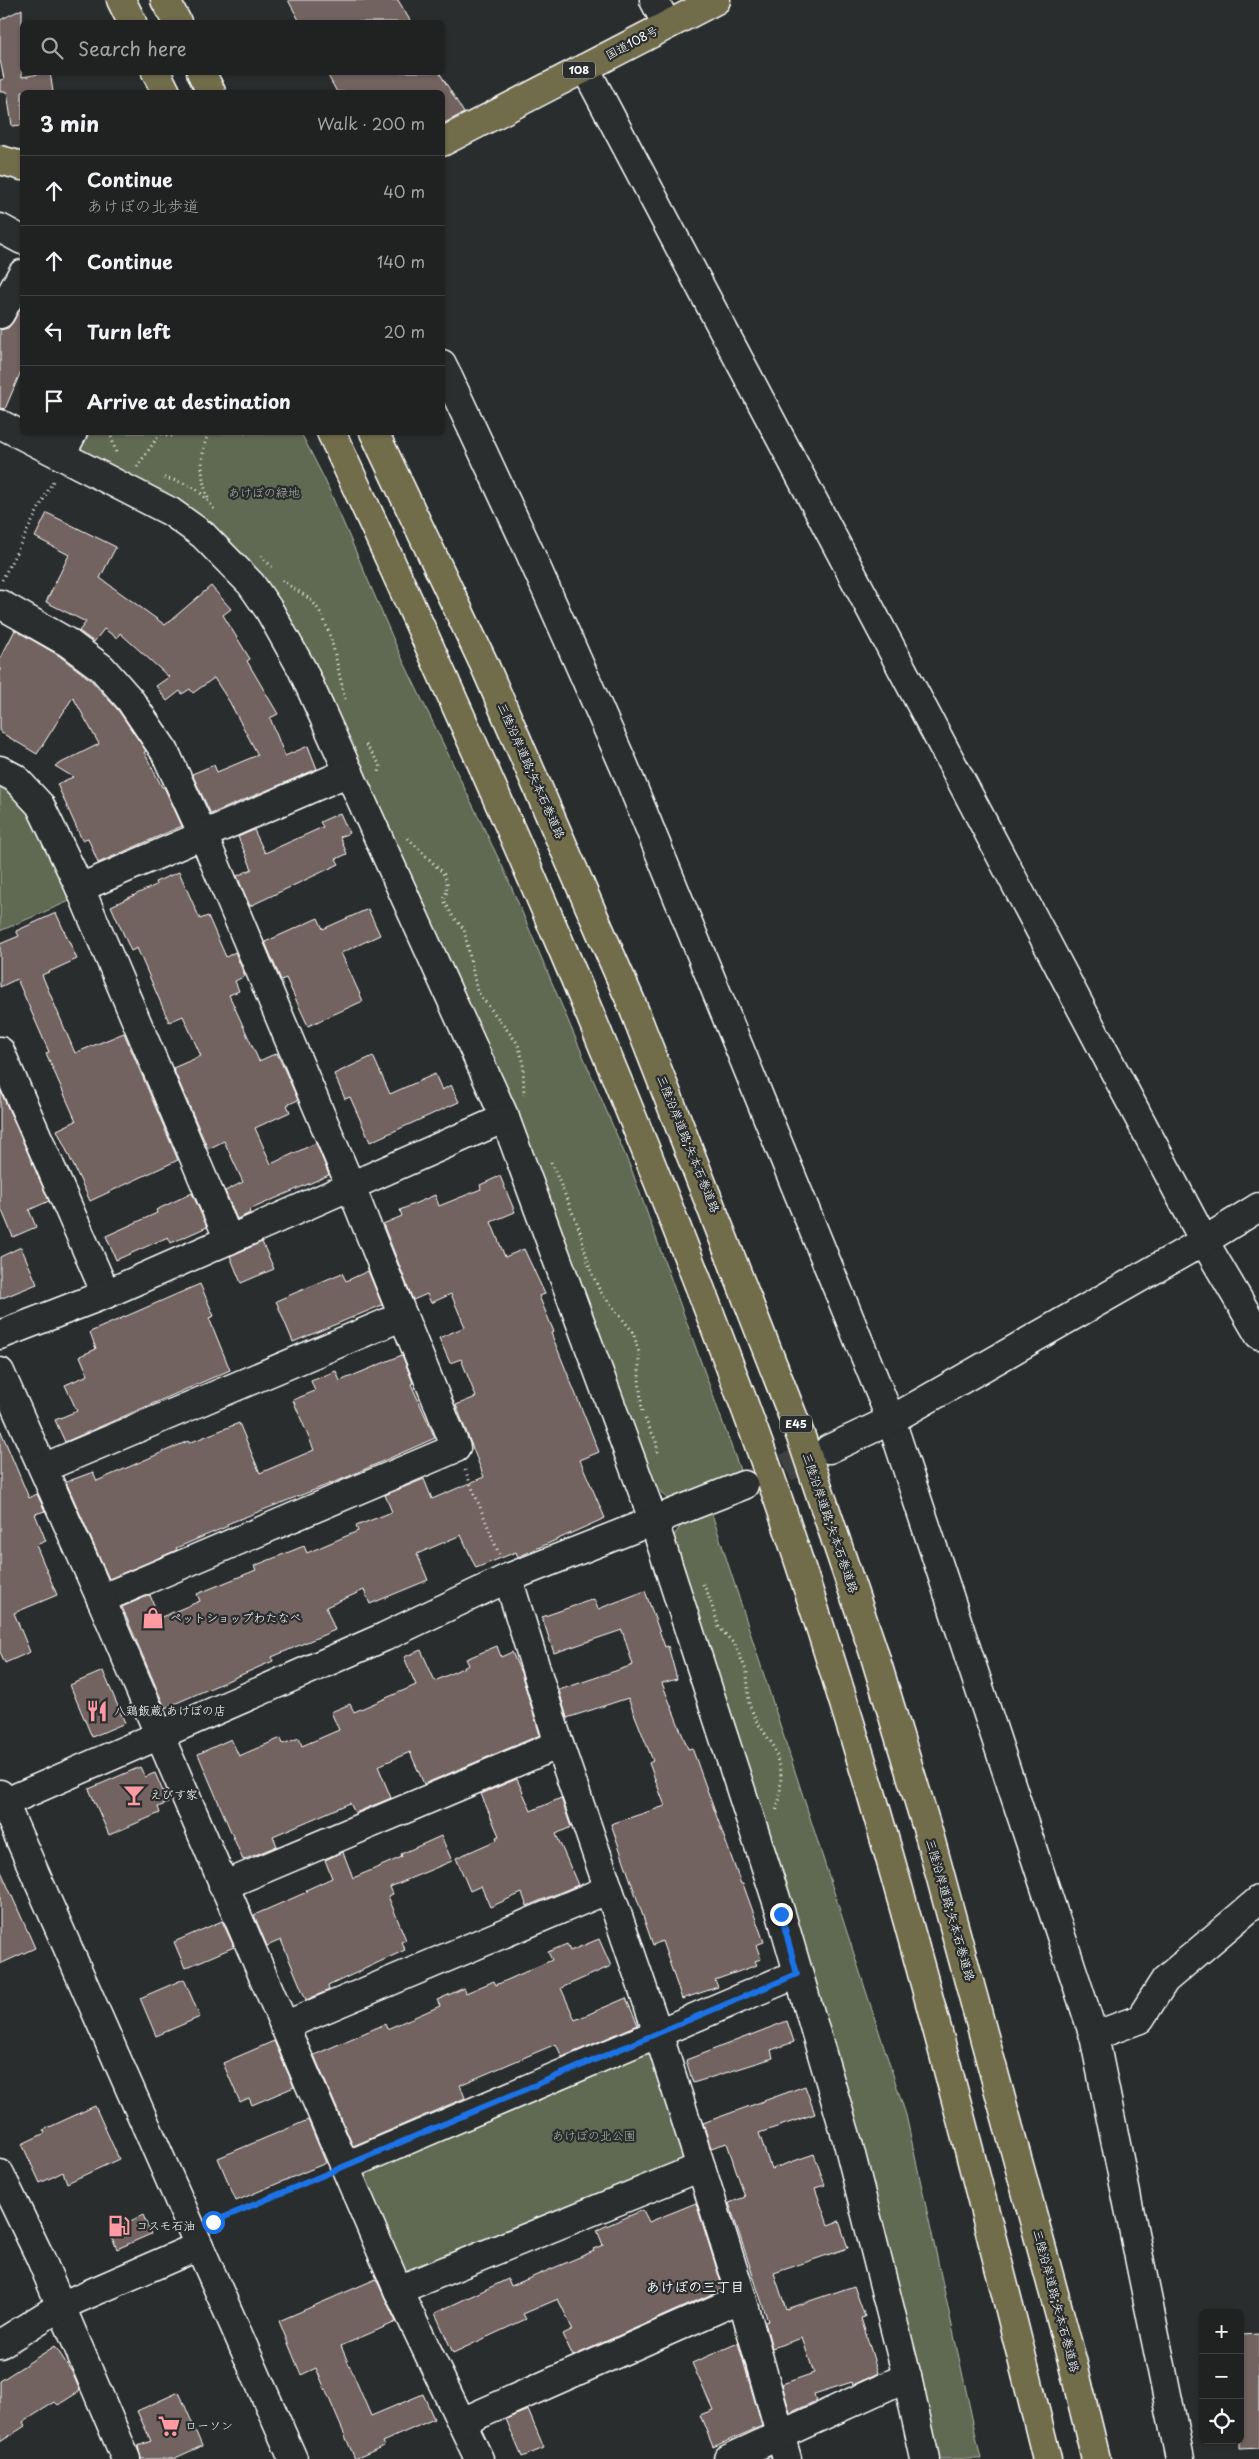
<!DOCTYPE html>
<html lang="en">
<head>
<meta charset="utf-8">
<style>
	:root { --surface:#202222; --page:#282a2a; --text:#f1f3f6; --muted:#a2a4a5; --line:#3d3f40 }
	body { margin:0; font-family:"Playpen Sans","Klee One",sans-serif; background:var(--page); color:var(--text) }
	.controls { position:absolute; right:15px; bottom:15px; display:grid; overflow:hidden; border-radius:8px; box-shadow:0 1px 4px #0004 }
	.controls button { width:45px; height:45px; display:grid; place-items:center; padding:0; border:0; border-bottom:1px solid var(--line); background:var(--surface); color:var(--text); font:25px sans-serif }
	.stop { position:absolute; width:15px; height:15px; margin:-11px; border:4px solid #1a73e8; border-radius:50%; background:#fff }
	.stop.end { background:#1a73e8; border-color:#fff; box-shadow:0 1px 5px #0008 }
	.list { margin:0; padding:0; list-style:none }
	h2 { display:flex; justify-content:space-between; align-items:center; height:65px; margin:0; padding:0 20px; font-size:21px }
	h2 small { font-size:16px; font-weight:400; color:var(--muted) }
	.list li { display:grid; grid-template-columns:32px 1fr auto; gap:15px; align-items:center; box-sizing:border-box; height:70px; padding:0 20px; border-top:1px solid var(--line) }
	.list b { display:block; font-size:19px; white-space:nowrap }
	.list p { margin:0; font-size:16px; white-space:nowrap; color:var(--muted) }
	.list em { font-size:16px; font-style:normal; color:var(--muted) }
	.icon { flex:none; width:28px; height:28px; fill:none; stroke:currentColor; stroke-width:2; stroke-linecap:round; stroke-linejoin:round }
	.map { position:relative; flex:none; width:1259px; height:2459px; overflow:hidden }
	.search { position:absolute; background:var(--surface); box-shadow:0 1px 4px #0004; left:20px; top:20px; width:425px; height:55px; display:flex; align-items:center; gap:12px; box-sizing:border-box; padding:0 18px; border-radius:8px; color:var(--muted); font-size:19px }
	.panel { position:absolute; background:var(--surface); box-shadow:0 1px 4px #0004; left:20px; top:90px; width:425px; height:345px; border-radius:8px }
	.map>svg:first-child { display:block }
	.green { fill:#616b52; stroke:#b0b5a8 }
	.building { fill:#726460; stroke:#fff }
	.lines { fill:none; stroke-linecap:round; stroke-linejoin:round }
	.minor-tunnel { stroke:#3f4243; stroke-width:28; stroke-dasharray:28 14; stroke-linecap:butt }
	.minor-casing { stroke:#fff; stroke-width:31 }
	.highway-casing { stroke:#fff; stroke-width:31 }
	.path { stroke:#fff; stroke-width:3; stroke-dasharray:1 4; stroke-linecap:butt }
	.minor { stroke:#2a2d2e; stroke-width:28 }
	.highway { stroke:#716d4b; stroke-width:28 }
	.route { stroke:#1a73e8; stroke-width:6 }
	.labels { text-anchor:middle; stroke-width:4.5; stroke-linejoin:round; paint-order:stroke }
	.shield { fill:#2a2d2e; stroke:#bfc0c0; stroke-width:1 }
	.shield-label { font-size:11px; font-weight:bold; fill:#fff }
	.street-label { font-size:12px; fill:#fff; stroke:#2a2d2e }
	.park-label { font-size:12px; fill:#b0b5a8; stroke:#2a2d2e }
	.poi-label { font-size:12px; fill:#fff; stroke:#2a2d2e; text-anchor:start }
	.neighbourhood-label { font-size:14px; font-weight:bold; fill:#fff; stroke:#2a2d2e }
</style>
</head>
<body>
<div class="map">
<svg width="1259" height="2459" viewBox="0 0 1259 2459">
	<rect width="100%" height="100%" fill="#2a2d2e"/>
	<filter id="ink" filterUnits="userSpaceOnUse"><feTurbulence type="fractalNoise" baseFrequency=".02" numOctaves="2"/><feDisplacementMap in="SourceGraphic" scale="10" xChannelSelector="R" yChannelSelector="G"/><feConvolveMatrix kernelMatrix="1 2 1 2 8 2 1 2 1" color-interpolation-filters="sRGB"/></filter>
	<g filter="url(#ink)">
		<!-- green -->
		<g class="green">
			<polygon points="86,433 301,433 325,480 398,650 505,872 632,1171 741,1473 673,1500 667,1499 656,1484 280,605 81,455 79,446"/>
			<polygon points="0,783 31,808 72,900 0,931"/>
			<polygon points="711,1511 906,2115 981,2459 939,2459 925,2395 673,1537 682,1524"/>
			<polygon points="658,2033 701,2167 398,2290 346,2166"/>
		</g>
		<!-- building -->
		<g class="building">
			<polygon points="288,0 398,0 411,22 300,22"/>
			<polygon points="22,9 22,77 50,72 53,92 22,92 22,125 12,126 7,92 0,92 0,80 4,79 0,60 0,20"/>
			<polygon points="326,72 439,72 464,113 442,124 442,92 337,92"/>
			<polygon points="22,306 22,369 5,409 0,408 0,330 8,328 13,322"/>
			<polygon points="47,513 116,547 100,578 165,625 211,586 231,609 223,615 250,659 247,661 278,714 270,718 285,756 308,746 317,769 211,814 192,774 214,765 217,772 258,755 229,701 214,678 193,693 190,689 182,694 180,691 167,701 156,686 169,677 120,633 117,638 104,629 94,642 79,631 86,622 46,602 69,555 35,537"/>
			<polygon points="15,630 58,655 91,680 118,710 146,751 144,752 162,787 164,787 182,826 98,863 88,838 82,840 57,784 73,777 55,766 99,744 73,697 37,754 0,732 0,659"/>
			<polygon points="340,813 349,833 340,837 347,854 336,859 339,864 250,906 237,876 252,869 238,837 254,830 265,853 323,827 320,822"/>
			<polygon points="179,872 200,919 208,916 226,957 235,952 245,976 235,981 239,991 229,995 259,1061 277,1053 298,1100 287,1105 290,1112 255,1128 271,1164 316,1143 329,1175 249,1210 250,1213 237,1219 225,1191 243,1182 224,1141 208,1149 207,1147 173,1068 201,1056 183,1016 169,1022 137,948 131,951 111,906 156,885 155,882"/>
			<polygon points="368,909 380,935 341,953 363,1001 308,1026 286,978 281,980 265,942 318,918 323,929"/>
			<polygon points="56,913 77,959 42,975 75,1053 124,1033 178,1160 90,1201 57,1130 76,1121 46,1053 49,1052 17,979 0,987 0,944 19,936 16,931"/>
			<polygon points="373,1056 390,1094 435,1074 442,1090 451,1085 459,1102 370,1142 350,1097 345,1099 334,1074"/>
			<polygon points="0,1090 49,1201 29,1210 36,1227 13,1237 0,1206"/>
			<polygon points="500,1176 515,1212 491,1222 505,1257 524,1249 545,1294 539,1296 554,1332 551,1333 599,1452 580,1460 605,1518 518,1557 516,1552 476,1568 461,1535 417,1554 428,1580 370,1604 364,1590 326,1607 335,1630 272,1657 273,1661 165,1708 122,1607 150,1595 159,1618 200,1601 197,1594 256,1570 254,1566 304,1546 307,1553 358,1531 356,1526 392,1512 385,1495 424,1479 432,1499 484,1477 456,1405 476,1397 461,1359 450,1363 439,1338 465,1327 451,1294 431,1303 427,1294 413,1300 383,1224 402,1216 400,1210 435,1195 439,1206 481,1189 480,1185"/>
			<polygon points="192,1193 207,1227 171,1243 168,1237 116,1260 106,1236 157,1213 156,1210"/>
			<polygon points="262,1242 274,1269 241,1283 230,1256"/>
			<polygon points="21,1247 37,1284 0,1299 0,1257"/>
			<polygon points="368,1271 382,1305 293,1342 276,1301 342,1273 346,1281"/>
			<polygon points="200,1284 214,1316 209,1318 230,1370 65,1442 55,1420 77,1411 65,1385 88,1375 80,1356 96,1349 90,1332"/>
			<polygon points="402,1355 413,1383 411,1384 435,1438 345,1478 227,1524 228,1526 176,1548 177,1550 109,1579 66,1482 93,1472 97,1481 188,1441 189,1443 239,1423 260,1473 314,1450 293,1400 315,1391 311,1381 336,1371 340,1381"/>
			<polygon points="0,1429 29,1498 37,1494 45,1511 35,1514 46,1541 36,1545 57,1595 14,1613 30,1652 5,1663 0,1652"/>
			<polygon points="645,1591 665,1647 668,1646 677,1679 662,1683 688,1749 692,1748 741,1884 743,1884 764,1942 756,1945 761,1959 755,1961 757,1965 715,1980 718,1987 682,1999 662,1941 653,1945 611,1824 665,1806 649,1763 653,1761 628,1698 567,1718 559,1690 633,1665 622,1630 554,1653 542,1617 594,1599 598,1609"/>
			<polygon points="497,1646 501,1657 512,1652 521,1673 540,1735 424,1784 410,1752 378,1766 391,1798 355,1813 350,1803 273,1836 277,1846 243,1860 198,1754 231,1739 239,1756 281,1738 283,1744 299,1738 302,1746 339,1730 331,1712 350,1704 354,1712 416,1685 404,1657 421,1650 435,1681 469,1665 466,1659"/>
			<polygon points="103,1671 125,1723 92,1737 70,1685"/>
			<polygon points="140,1767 145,1777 155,1773 168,1803 158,1807 160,1813 109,1835 89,1789"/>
			<polygon points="517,1779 531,1811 561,1798 571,1827 556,1834 578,1885 527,1906 522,1893 490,1907 481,1886 470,1891 456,1858 497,1840 496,1837 499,1836 481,1794"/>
			<polygon points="441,1836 452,1861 390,1887 393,1894 388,1896 406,1940 401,1942 405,1950 328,1986 329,1990 306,2000 281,1940 267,1946 254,1915 307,1892 306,1890 332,1878 325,1860 343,1852 353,1878 402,1857 401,1854"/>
			<polygon points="0,1869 35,1948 0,1964"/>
			<polygon points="222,1921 234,1947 185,1968 174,1942"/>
			<polygon points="599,1939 611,1966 561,1988 575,2020 626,1998 638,2025 562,2057 556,2044 537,2052 460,2085 465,2098 353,2146 314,2055 385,2024 387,2029 440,2006 437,2000 464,1988 466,1993 494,1981 496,1985 552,1960 548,1952 567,1944 570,1951"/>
			<polygon points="184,1979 200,2017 156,2036 140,1998"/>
			<polygon points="787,2021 794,2042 771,2050 773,2058 693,2083 686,2060"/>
			<polygon points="274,2041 294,2087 252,2105 249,2098 240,2102 223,2063"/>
			<polygon points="805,2086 815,2114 759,2133 771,2169 814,2154 825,2185 815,2188 828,2225 839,2221 848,2248 774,2273 786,2309 854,2286 865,2317 861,2318 878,2373 853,2385 852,2382 814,2394 816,2401 790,2413 782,2384 814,2373 802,2338 772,2348 765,2322 768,2321 729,2203 745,2197 727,2143 711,2148 703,2123"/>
			<polygon points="95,2106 119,2159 67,2183 63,2172 40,2183 22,2144 45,2133 43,2130"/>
			<polygon points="308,2120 326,2163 236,2201 218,2158"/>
			<polygon points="696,2203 723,2289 573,2356 563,2335 573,2330 558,2299 523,2314 526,2319 453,2353 435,2313 508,2279 511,2286 594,2251 593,2249 603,2245 597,2230 643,2210 649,2222"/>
			<polygon points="143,2215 151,2234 117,2249 109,2231"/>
			<polygon points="376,2279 396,2322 341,2346 371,2416 423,2394 434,2419 382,2442 384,2446 355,2459 316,2368 301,2375 279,2321"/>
			<polygon points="1259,2334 1259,2448 1240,2449 1240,2335"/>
			<polygon points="738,2343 762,2426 713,2447 700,2415 713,2410 692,2363"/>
			<polygon points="55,2346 72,2372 80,2391 58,2405 55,2402 23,2422 25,2426 0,2442 0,2381"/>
			<polygon points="179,2392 202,2446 173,2459 141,2459 138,2446 151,2441 137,2411"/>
			<polygon points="528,2410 544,2448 522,2457 506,2419"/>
		</g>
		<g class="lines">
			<!-- minor-tunnel -->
			<polyline class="minor-tunnel" points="747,1484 829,1449"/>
			<!-- minor casing -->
			<g class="minor-casing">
				<g id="minor">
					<polyline points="654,0 667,25"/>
					<polyline points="585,68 1204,1241 1259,1335"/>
					<polyline points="0,228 22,240"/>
					<polyline points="0,314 22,274"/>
					<polyline points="442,364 530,553 625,768 891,1420 1094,2036 1180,2459"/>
					<polyline points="0,424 171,512 203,535 251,584 269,610 302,669 505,1118 654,1522 781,1914 848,2143 907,2377 925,2459"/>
					<polyline points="61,455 73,432"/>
					<polyline points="0,604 67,642 102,668 130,700 165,752 203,835 351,1187 456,1448 101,1599"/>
					<polyline points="0,770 15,778 40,805 80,888 229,1240"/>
					<polyline points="80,888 349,772"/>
					<polyline points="0,1051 106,1294"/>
					<polyline points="0,1335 106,1294 505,1118"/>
					<polyline points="0,1372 101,1599 398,2290 479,2459"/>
					<polyline points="829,1449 891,1420 1204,1241 1259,1207"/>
					<polyline points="43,1468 403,1316"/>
					<polyline points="508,1578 559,1744 658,2033 701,2167 742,2298 787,2459"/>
					<polyline points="0,1794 293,2459"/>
					<polyline points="4,1803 384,1637 508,1578 744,1485"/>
					<polyline points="223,1886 559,1744"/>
					<polyline points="284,2026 609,1889"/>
					<polyline points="1094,2036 1140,2019 1165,1980 1259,1900"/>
					<polyline points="346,2166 797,1974"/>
					<polyline points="0,2174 40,2257 126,2459"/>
					<polyline points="398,2290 701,2167"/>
					<polyline points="0,2344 61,2306 199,2246"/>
					<polyline points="462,2422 742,2298"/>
					<polyline points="728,2459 907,2377"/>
				</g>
			</g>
			<!-- highway casing -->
			<g class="highway-casing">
				<g id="highway">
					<polyline points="121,0 132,22"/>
					<polyline points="165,0 177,22"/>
					<polyline points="156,72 166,92"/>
					<polyline points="201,72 211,92"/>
					<polyline points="442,142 716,0"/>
					<polyline points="0,160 22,166"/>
					<path d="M 331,432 C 488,770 638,1110 764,1459 C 803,1568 837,1679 870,1789 C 935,2011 992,2235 1047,2459"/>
					<polyline points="374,432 484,664 631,1002 801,1437 873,1650 930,1838 1072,2360 1096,2459"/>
				</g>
			</g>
			<!-- path -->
			<g class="path">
				<polyline points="110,432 117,456"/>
				<polyline points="157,432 169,437 179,432"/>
				<polyline points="137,467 159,435"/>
				<path d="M 164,478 C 188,483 202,489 215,511"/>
				<path d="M 208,498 C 200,477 200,453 209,432"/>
				<polyline points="261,556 272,567"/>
				<polyline points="2,580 54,479"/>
				<path d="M 282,580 C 292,589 307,594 316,606 C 332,627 338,672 345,699"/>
				<polyline points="366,745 380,765 379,774"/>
				<polyline points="408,838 443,873 447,882 447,891 444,900 452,915 464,929 477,991 518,1044 523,1061 524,1095"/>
				<polyline points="551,1162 579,1228 590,1269 600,1291 633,1332 639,1353 639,1379 642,1411"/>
				<polyline points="645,1419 656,1441 658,1453"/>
				<polyline points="465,1470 499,1554"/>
				<polyline points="703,1584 708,1594 719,1627 735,1645 747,1672 749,1704 757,1722 775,1748 781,1776 780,1797 776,1812"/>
				<polyline points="215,2221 322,2176"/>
			</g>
			<!-- minor -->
			<use href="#minor" class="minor"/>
			<!-- highway -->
			<use href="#highway" class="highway"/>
		</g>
	</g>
	<g class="lines" filter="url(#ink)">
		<!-- route -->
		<polyline class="route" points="213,2222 797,1974 781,1914"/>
	</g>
	<!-- icons -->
	<defs>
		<g id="shop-bare" transform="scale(1.725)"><path d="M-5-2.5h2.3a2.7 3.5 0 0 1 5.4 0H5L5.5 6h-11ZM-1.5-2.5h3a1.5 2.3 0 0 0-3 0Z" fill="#ff9aa2" stroke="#2a2d2e" stroke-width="2.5" paint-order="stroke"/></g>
		<g id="restaurant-bare" transform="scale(1.725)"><path d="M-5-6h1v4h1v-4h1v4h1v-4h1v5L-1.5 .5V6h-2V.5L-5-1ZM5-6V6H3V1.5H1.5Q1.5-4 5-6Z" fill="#ff9aa2" stroke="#2a2d2e" stroke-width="2.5" paint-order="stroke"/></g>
		<g id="bar-bare" transform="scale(1.725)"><path d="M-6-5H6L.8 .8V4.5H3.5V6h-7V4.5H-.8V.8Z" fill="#ff9aa2" stroke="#2a2d2e" stroke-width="2.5" paint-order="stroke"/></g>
		<g id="fuel-bare" transform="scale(1.725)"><path d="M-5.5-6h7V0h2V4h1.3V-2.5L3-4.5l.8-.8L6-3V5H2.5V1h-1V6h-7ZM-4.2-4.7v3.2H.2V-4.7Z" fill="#ff9aa2" stroke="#2a2d2e" stroke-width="2.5" paint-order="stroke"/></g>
		<g id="supermarket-bare" transform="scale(1.725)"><path d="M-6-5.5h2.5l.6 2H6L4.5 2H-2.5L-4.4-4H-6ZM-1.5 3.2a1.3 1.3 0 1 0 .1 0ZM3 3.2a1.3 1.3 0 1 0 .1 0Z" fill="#ff9aa2" stroke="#2a2d2e" stroke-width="2.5" paint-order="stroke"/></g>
	</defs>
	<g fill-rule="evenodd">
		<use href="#shop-bare" x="153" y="1618"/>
		<use href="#restaurant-bare" x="97" y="1711"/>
		<use href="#bar-bare" x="134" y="1795"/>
		<use href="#fuel-bare" x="119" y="2226"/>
		<use href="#supermarket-bare" x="169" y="2426"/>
	</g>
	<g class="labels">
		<!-- shield labels -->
		<g class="shield">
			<rect x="563" y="61.5" width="32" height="17" rx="4"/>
			<rect x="780" y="1415.5" width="32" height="17" rx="4"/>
		</g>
		<g class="shield-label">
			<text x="579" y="74">108</text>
			<text x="796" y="1428">E45</text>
		</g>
		<!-- street labels -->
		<g class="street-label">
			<text transform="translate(632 43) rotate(-28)" y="4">国道108号</text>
			<text transform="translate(531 771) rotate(66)" y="4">三陸沿岸道路;矢本石巻道路</text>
			<text transform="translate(688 1144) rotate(68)" y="4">三陸沿岸道路;矢本石巻道路</text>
			<text transform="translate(830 1523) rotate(71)" y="4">三陸沿岸道路;矢本石巻道路</text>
			<text transform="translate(950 1910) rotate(74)" y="4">三陸沿岸道路;矢本石巻道路</text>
			<text transform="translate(1056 2301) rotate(75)" y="4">三陸沿岸道路;矢本石巻道路</text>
		</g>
		<!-- park labels -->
		<g class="park-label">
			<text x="264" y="497">あけぼの緑地</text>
			<text x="594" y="2140">あけぼの北公園</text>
		</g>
		<!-- poi labels -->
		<g class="poi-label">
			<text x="170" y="1622">ペットショップわたなべ</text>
			<text x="114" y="1715">八鶏飯蔵 あけぼの店</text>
			<text x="150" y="1799">えびす家</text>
			<text x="136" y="2230">コスモ石油</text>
			<text x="185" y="2430">ローソン</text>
		</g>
		<!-- neighbourhood labels -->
		<g class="neighbourhood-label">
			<text x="695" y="2292">あけぼの三丁目</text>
		</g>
	</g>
</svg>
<div class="controls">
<button>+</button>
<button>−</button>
<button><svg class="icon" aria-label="locate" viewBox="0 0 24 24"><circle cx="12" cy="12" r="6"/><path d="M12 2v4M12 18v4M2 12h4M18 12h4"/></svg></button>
</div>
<div class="stop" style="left:213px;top:2222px"></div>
<div class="stop end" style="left:781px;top:1914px"></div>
<div class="search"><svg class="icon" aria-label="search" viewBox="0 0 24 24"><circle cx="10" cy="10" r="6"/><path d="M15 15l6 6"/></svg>Search here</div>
<section class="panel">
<h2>3 min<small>Walk · 200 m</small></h2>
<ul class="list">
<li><svg class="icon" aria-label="ahead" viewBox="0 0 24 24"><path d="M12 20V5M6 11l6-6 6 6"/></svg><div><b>Continue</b><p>あけぼの北歩道</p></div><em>40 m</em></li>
<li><svg class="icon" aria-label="ahead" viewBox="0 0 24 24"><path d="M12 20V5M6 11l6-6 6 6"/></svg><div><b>Continue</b></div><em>140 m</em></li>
<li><svg class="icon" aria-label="left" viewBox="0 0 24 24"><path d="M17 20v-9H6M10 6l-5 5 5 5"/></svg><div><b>Turn left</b></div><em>20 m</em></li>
<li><svg class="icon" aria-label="arrive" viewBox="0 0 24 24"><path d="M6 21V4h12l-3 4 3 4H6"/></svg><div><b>Arrive at destination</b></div></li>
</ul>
</section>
</div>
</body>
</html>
